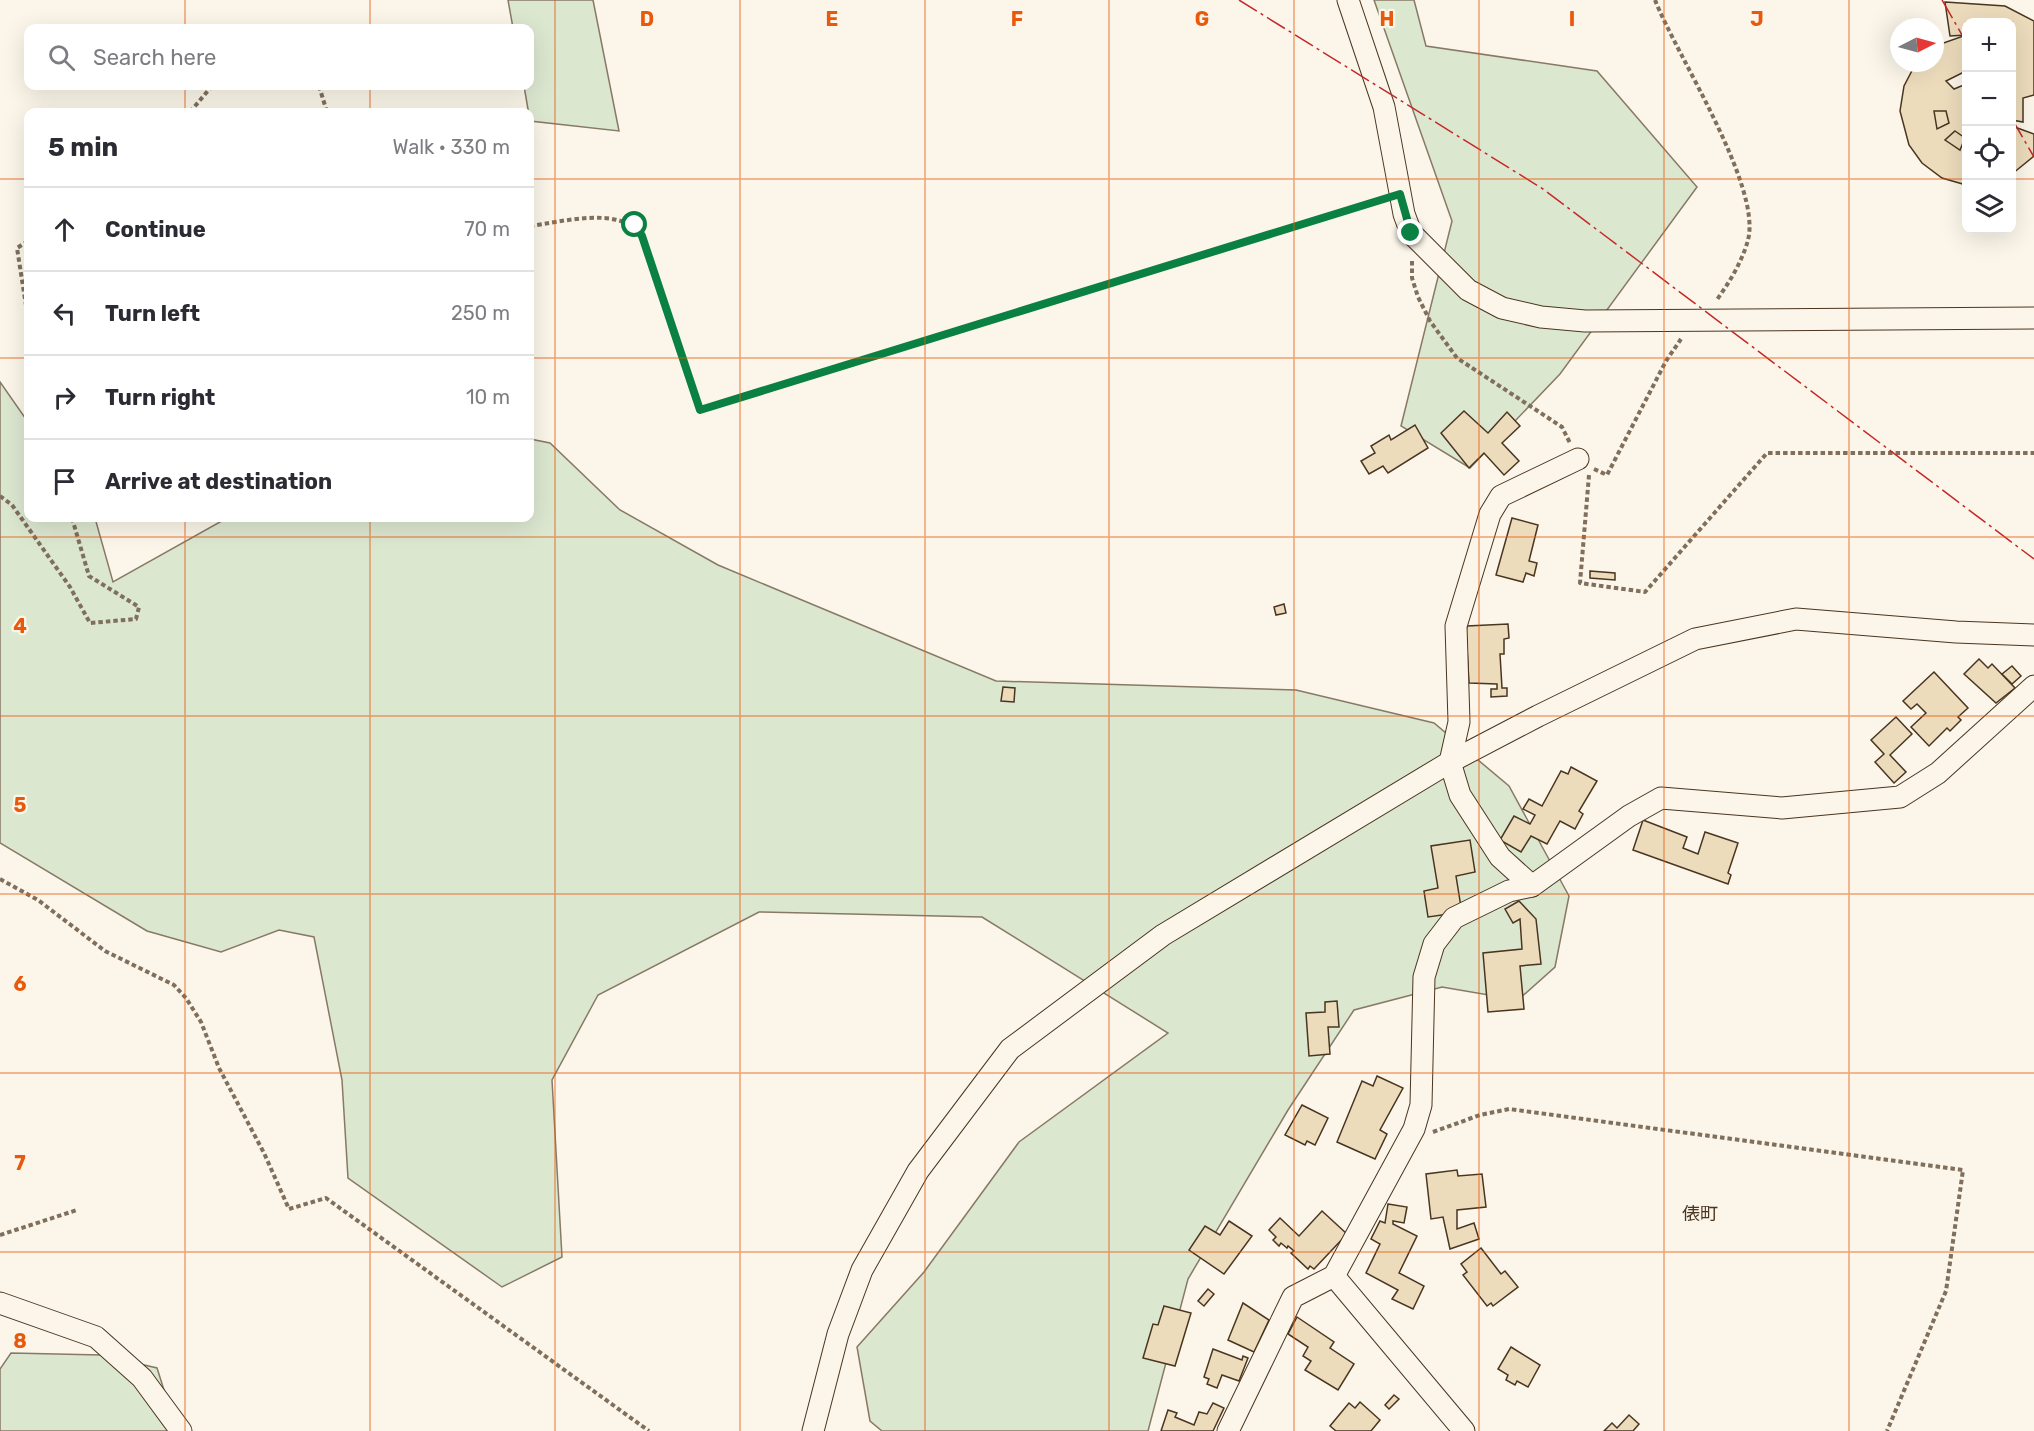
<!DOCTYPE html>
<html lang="en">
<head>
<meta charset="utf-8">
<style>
	:root { --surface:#fff; --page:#f7f7f7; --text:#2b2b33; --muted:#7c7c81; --line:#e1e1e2 }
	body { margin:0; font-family:Rubik,"Noto Sans JP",sans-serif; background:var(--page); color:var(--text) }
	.controls { position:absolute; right:18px; top:18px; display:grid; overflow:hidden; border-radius:12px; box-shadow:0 6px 24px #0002 }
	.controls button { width:54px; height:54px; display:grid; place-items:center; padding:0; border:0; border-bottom:2px solid var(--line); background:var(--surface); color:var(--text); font:30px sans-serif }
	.compass { position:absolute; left:1890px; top:18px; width:54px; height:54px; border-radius:50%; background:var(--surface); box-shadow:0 6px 24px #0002; rotate:84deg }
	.stop { position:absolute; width:18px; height:18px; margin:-14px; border:4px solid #0b8043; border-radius:50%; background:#fff }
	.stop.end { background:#0b8043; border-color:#fff; box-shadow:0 2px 6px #0008 }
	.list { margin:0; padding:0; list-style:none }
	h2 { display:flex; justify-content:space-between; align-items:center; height:78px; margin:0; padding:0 24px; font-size:26px }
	h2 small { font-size:20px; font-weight:400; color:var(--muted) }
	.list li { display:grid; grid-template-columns:39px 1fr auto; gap:18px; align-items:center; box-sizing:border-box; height:84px; padding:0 24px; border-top:2px solid var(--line) }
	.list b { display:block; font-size:22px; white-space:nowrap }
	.list em { font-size:20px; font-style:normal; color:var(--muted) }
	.icon { flex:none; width:33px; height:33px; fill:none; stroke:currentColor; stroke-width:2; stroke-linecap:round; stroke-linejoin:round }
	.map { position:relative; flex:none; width:2034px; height:1431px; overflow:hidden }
	.search { position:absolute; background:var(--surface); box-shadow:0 6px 24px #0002; left:24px; top:24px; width:510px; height:66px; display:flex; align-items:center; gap:15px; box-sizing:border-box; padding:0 21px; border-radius:12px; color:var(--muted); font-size:22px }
	.panel { position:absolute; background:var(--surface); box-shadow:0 6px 24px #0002; left:24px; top:108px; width:510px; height:414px; border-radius:12px }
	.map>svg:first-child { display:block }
	.green { fill:#dce7d0; stroke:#887966; stroke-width:1.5 }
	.building { fill:#ecdcbc; stroke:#4a3520; stroke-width:1.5 }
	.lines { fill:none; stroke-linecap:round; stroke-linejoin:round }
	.minor-casing { stroke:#4a3520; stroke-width:23 }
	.path { stroke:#7f6f5c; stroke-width:4; stroke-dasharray:4.5 3; stroke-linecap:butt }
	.minor { stroke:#fbf6e9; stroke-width:21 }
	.power { stroke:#c62828; stroke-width:1.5; stroke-dasharray:21 4.5 3 4.5; stroke-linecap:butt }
	.route { stroke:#0b8043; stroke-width:8 }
	.grid { fill:none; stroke:#e8590c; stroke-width:1.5; stroke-opacity:0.55 }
	.labels { text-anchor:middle; stroke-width:4.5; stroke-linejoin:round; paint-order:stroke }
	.quarter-label { font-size:18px; fill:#4a3520; stroke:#fbf6e9 }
	.grid-label { font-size:20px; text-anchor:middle; font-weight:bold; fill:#e8590c; stroke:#fbf6e9; stroke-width:4.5; stroke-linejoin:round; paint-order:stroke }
</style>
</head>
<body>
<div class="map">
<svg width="2034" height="1431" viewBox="0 0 2034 1431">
	<rect width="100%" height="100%" fill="#fbf6e9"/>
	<!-- green -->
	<g class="green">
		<polygon points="508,0 593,0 619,131 530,121 524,86 530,86 530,28 513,28"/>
		<polygon points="1374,0 1414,0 1426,46 1597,71 1697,187 1560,374 1470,468 1401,426 1452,221"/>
		<polygon points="0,382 28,422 28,518 95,518 113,582 227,518 530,518 530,439 550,443 620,510 718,565 996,681 1296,690 1434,723 1509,786 1569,896 1555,967 1518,1000 1442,987 1354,1010 1288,1110 1188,1279 1148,1431 882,1431 870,1421 857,1347 924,1272 1019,1142 1168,1033 982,917 759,912 598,995 552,1080 562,1257 502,1287 348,1178 342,1080 314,937 279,930 221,952 147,931 0,843"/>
		<polygon points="11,1353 101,1355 157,1368 177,1431 0,1431 0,1369"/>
	</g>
	<!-- building -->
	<g class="building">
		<polygon points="1945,2 2005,6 2034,21 2034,95 2023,98 2023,122 2012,120 2012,22 1966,22 1966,35 1950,36"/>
		<polygon points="1966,35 1966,71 1946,81 1954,89 1966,84 1966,185 1942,178 1922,163 1909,145 1900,111 1904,86 1916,63 1935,63 1935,46"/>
		<polygon points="1934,111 1946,111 1949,123 1937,129"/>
		<polygon points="2012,126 2034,134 2034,156 2012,174"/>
		<polygon points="1955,131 1965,138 1960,150 1945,140"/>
		<polygon points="1464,411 1488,433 1507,412 1520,426 1502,443 1519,461 1504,475 1484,453 1469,468 1441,433"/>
		<polygon points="1415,425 1428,448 1388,473 1383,466 1369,474 1361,461 1375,453 1371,446 1389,435 1391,440"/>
		<polygon points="1512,518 1538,525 1529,561 1537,563 1534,576 1526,573 1523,582 1496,575"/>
		<polygon points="1590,571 1615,573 1615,580 1590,578"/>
		<polygon points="1284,604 1286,613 1276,615 1274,607"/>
		<polygon points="1508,624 1509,638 1504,639 1504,654 1500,654 1502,688 1507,688 1507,696 1491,697 1491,689 1497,689 1497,684 1469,683 1466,631 1467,626"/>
		<polygon points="1979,659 1988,668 1992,664 2015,688 1996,703 1964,674"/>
		<polygon points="2012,666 2021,676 2012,684 2002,674"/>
		<polygon points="1934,672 1968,708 1958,717 1961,720 1950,731 1947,728 1929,746 1911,727 1926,713 1917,704 1911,709 1903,701"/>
		<polygon points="1003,687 1015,688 1014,702 1001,701"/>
		<polygon points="1896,717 1912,734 1890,755 1906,772 1894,783 1875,762 1884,754 1871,740"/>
		<polygon points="1571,767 1597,781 1579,811 1583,814 1575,829 1560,821 1547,844 1531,836 1521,852 1500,840 1514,816 1530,824 1535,815 1523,809 1529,799 1542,806 1561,771 1568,774"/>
		<polygon points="1643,820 1687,837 1683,848 1698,854 1705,832 1738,843 1728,873 1731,875 1728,884 1633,850"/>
		<polygon points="1470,840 1475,872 1456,876 1461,907 1449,914 1428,917 1424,891 1438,888 1431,846"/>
		<polygon points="1519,901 1536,919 1541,964 1520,966 1524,1009 1488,1012 1483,953 1522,949 1520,919 1513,923 1505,909"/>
		<polygon points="1337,1001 1339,1027 1328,1027 1330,1054 1309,1056 1306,1013 1325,1012 1325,1002"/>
		<polygon points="1377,1076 1403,1088 1380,1130 1387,1134 1375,1159 1337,1142 1362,1081 1373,1086"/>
		<polygon points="1302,1105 1328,1118 1315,1145 1307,1141 1305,1145 1285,1135"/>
		<polygon points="1457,1170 1458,1176 1482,1174 1486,1207 1457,1210 1457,1229 1474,1223 1479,1239 1450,1249 1443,1217 1431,1219 1426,1174"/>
		<polygon points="1388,1204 1407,1207 1404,1223 1393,1221 1393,1224 1417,1236 1399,1273 1424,1286 1413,1309 1392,1299 1398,1290 1366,1273 1380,1244 1371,1239 1380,1221 1385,1223"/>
		<polygon points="1322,1211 1347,1234 1314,1269 1310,1266 1308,1269 1291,1253 1294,1251 1288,1246 1287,1248 1281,1243 1279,1246 1273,1240 1276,1237 1269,1230 1280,1218 1299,1236"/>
		<polygon points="1229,1221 1252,1236 1224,1274 1189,1250 1205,1226 1220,1235"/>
		<polygon points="1481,1248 1501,1274 1505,1271 1518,1287 1493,1306 1491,1303 1487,1306 1463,1275 1467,1272 1461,1264"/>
		<polygon points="1208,1289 1214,1294 1204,1306 1198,1301"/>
		<polygon points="1243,1303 1269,1320 1254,1352 1228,1340"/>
		<polygon points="1164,1306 1191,1313 1175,1366 1143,1358 1153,1324 1158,1325"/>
		<polygon points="1297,1317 1334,1342 1330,1348 1354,1364 1338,1390 1305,1370 1311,1361 1303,1356 1308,1347 1288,1334"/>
		<polygon points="1511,1347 1540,1365 1528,1387 1517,1381 1515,1385 1506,1380 1508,1375 1498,1369"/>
		<polygon points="1213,1349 1242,1360 1243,1356 1248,1358 1239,1381 1222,1375 1217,1388 1207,1384 1209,1379 1204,1377"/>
		<polygon points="1394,1395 1399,1399 1389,1409 1385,1405"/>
		<polygon points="1360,1402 1380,1420 1371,1431 1336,1431 1330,1426 1349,1403 1355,1408"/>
		<polygon points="1213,1403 1224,1408 1213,1431 1161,1431 1168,1410 1177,1413 1175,1417 1194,1425 1199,1412 1207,1414"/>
		<polygon points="1629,1415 1639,1424 1633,1431 1604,1431 1612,1423 1617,1428"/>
	</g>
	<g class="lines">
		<!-- minor casing -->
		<g class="minor-casing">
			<g id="minor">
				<polyline points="1348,0 1384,107 1404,214 1411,233 1468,290 1502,308 1541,317 1585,321 2034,318"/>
				<polyline points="1532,886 1500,857 1460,795 1450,762 1459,722 1456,626 1490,514 1501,496 1578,459"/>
				<polyline points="1334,1276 1464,1431"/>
				<polyline points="0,1303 96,1337 142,1378 181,1431"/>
				<polyline points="813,1431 838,1334 862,1270 918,1171 1010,1049 1163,935 1450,762 1538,716 1695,639 1796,619 1956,632 2034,635"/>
				<polyline points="1228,1431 1293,1297 1334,1276 1414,1129 1421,1105 1424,977 1434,944 1454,918 1509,891 1532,886 1629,816 1661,798 1782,808 1900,797 1938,773 2034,686"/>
			</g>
		</g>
		<!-- path -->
		<g class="path">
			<path d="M 1655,0 C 1677,56 1762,186 1748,240 C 1742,262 1729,283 1716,301"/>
			<polyline points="319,86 327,112"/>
			<polyline points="190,112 212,86"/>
			<path d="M 530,226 C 562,222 621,205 642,236 L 700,410 L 1382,200"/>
			<polyline points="28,241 17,248 28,318"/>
			<polyline points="1412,261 1412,278 1418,297 1430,321 1457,358 1562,427 1570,443"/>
			<polyline points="1594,469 1607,475 1666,361 1681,339"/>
			<polyline points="1589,475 1580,583 1645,592 1767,453 2034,453"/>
			<polyline points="0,496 12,505 70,587 90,623 136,619 139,607 89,576 72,518"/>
			<polyline points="0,879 38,900 105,951 174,985 186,998 201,1022 219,1068 264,1153 289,1209 326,1198 649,1431"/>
			<polyline points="1433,1132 1480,1115 1509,1109 1963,1170 1946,1291 1887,1431"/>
			<polyline points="0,1235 77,1210"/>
		</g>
		<!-- minor -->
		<use href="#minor" class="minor"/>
		<!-- power -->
		<g class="power">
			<polyline points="1239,0 1543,189 2034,559"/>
			<polyline points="1942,0 1966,42"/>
			<polyline points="2012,119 2034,157"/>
		</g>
	</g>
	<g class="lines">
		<!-- route -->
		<polyline class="route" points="635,225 642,236 700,410 1400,194 1411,233"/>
	</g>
	<!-- grid -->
	<path class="grid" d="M 185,0 L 185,28M 370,0 L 370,28M 555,0 L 555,1431M 740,0 L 740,1431M 925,0 L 925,1431M 1109,0 L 1109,1431M 1294,0 L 1294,1431M 1479,0 L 1479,1431M 1664,0 L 1664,1431M 1849,0 L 1849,1431M 185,86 L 185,112M 370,86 L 370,112M 0,179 L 28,179M 530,179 L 1966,179M 2012,179 L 2034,179M 0,358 L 28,358M 530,358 L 2034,358M 185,518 L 185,1431M 370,518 L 370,1431M 0,537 L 2034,537M 0,716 L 2034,716M 0,894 L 2034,894M 0,1073 L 2034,1073M 0,1252 L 2034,1252"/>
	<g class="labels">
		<!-- quarter labels -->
		<g class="quarter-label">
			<text x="1700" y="1220">俵町</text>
		</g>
	</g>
	<g class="grid-label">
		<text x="647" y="26">D</text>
		<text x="832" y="26">E</text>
		<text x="1017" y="26">F</text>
		<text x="1202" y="26">G</text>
		<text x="1387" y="26">H</text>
		<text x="1572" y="26">I</text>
		<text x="1757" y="26">J</text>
		<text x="20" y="633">4</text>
		<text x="20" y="812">5</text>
		<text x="20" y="991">6</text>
		<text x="20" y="1170">7</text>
		<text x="20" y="1348">8</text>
	</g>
</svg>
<div class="controls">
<button>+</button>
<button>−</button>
<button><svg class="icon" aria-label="locate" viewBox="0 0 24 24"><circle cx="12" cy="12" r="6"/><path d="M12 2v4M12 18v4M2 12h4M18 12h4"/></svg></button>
<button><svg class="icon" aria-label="layers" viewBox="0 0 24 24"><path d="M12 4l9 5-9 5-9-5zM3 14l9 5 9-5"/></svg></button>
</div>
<svg class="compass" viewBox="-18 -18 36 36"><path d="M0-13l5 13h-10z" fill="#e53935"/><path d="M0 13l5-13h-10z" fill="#7c7c81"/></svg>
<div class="stop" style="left:635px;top:225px"></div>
<div class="stop end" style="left:1411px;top:233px"></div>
<div class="search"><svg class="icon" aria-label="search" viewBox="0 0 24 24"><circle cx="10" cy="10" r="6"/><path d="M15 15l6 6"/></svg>Search here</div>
<section class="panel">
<h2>5 min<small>Walk · 330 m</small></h2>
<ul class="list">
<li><svg class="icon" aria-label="ahead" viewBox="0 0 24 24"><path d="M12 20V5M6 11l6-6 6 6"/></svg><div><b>Continue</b></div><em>70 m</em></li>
<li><svg class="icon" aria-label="left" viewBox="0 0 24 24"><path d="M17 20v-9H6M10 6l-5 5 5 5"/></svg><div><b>Turn left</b></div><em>250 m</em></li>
<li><svg class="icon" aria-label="right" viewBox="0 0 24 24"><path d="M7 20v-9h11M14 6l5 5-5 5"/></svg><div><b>Turn right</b></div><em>10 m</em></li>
<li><svg class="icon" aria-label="arrive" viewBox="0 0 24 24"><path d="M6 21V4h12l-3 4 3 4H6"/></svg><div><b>Arrive at destination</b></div></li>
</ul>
</section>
</div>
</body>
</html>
